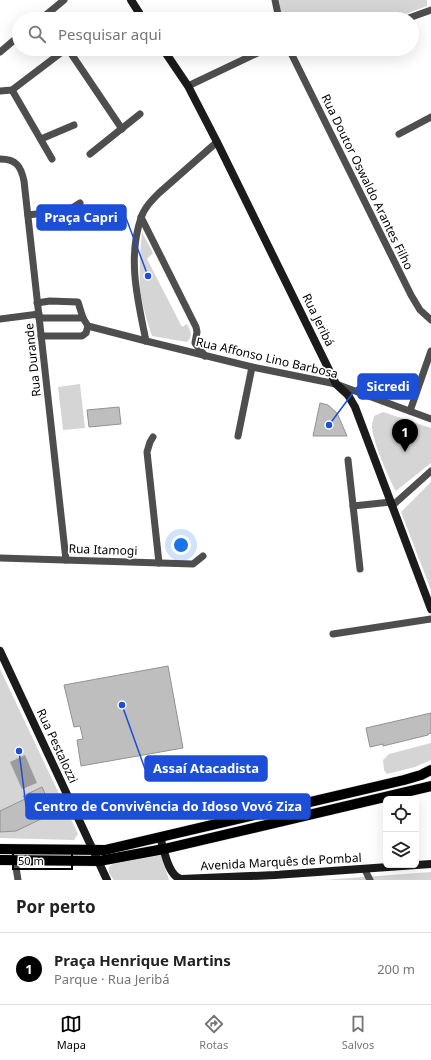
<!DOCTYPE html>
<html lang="pt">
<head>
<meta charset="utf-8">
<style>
	:root { --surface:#fff; --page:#f6f6f6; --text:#222; --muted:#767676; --line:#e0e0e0; --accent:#000 }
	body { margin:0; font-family:"Noto Sans",sans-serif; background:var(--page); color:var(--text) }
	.controls { position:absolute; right:12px; bottom:12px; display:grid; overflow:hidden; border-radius:6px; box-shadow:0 4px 16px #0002 }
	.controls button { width:36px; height:36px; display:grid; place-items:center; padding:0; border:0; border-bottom:1px solid var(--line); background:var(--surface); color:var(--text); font:20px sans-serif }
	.scale { position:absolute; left:12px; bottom:10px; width:61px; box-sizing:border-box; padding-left:4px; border:2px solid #000; border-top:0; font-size:11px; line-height:14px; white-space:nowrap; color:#000; -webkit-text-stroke:3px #fff; paint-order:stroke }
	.you { position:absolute; left:181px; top:545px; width:14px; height:14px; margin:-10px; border:3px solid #fff; border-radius:50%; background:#1a73e8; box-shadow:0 0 0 6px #1a73e833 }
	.badge { display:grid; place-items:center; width:26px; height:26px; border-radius:50%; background:var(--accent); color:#fff; font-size:13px; font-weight:700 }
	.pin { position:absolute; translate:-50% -33px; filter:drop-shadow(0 1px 2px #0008) }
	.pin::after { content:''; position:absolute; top:21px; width:14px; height:12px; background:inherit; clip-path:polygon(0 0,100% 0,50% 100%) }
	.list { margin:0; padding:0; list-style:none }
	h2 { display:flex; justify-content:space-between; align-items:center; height:52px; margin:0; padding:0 16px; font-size:17px }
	h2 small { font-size:13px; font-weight:400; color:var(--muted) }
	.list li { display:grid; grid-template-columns:26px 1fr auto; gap:12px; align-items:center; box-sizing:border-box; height:72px; padding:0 16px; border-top:1px solid var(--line) }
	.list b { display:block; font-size:15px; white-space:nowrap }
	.list p { margin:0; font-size:13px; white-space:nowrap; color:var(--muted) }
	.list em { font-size:13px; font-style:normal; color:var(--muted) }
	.icon { flex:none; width:22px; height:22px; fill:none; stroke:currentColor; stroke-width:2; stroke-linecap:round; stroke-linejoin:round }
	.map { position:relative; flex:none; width:431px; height:880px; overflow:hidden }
	.search { position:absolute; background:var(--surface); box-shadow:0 4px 16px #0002; left:12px; right:12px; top:12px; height:44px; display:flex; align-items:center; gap:10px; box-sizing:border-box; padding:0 14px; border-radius:22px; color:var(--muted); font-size:15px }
	.sheet { height:124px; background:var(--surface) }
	nav { display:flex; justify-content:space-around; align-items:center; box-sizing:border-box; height:56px; border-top:1px solid var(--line); background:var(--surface); font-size:11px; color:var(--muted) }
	nav a { display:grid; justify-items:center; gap:2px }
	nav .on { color:var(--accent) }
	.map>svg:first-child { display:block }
	.green { fill:#d5d5d5 }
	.water { fill:#9c9c9c }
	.building { fill:#bebebe; stroke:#929292 }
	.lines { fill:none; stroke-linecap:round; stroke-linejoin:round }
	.primary-casing { stroke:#dbdbdb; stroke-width:11 }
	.street { stroke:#4e4e4e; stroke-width:7 }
	.secondary { stroke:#1b1b1b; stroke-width:8 }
	.primary { stroke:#000; stroke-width:10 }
	.labels { text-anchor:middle; stroke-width:3.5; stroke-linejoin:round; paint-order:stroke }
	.street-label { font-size:12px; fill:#000; stroke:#fff }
	.leader { fill:none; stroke:#1d4ed8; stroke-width:1.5 }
	.callout-dot { fill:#1d4ed8; stroke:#fff; stroke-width:1.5 }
	.callout { fill:#1d4ed8; stroke:#1d4ed8; stroke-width:1.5 }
	.callout-label { font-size:13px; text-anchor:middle; font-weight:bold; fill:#fff }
</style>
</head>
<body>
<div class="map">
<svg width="431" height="880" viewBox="0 0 431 880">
	<rect width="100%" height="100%" fill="#fff"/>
	<!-- green -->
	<g class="green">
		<polygon points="279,0 427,0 427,6 392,19 282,19"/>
		<path d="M 142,232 L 153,253 L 147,259 L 182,327 L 187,324 C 191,332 193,335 187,342 L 152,336 C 147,321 142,305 140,288 C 139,269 140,251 142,232 Z"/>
		<polygon points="80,384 85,428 63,430 58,387"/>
		<path d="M 383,412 L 431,428 L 431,463 L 396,491 C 389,479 371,438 372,425 C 372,422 374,419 374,416 Z"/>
		<polygon points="431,482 431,590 401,512"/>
		<polygon points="0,669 78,834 74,840 0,838"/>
		<polygon points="431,743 431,760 415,767 387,774 384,770 383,760 389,754"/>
		<polygon points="161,855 169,880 114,880 109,873 109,867 113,864"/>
		<polygon points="431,872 431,880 324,880"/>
	</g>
	<!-- water -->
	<polygon class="water" points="25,755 37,783 22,789 10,762"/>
	<!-- building -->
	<g class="building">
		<polygon points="320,403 328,405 337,413 347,436 313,436"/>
		<polygon points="119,407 121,424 89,427 87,410"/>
		<polygon points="168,666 183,748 81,766 77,740 83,739 80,726 74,727 64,685"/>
		<polygon points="431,713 431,733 428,734 428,735 383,746 383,744 370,747 366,728"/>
		<polygon points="42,787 47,798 55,794 62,809 16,831 0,832 0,811 25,799 23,796"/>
	</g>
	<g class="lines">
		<!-- primary casing -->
		<g class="primary-casing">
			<g id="primary">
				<polyline points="0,849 105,850 404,780 421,775 431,770"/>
				<polyline points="0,860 99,861 164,849 431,786"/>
			</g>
		</g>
		<!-- street -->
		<g class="street">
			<polyline points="275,0 279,19"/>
			<polyline points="41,19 64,0"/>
			<polyline points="406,19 431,10"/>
			<polyline points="68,49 122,129"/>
			<polyline points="289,49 411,295 420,310 431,320"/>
			<polyline points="0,52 19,36"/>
			<polyline points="188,86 266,49"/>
			<polyline points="12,90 52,159"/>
			<polyline points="0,91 12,90 66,49"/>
			<polyline points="399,134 431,117"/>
			<polyline points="41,139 74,125"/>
			<polyline points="90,154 140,114"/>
			<path d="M 0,159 C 16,159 21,166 24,181 L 66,560"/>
			<polyline points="28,215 69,210 80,203"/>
			<polyline points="141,217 196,327 197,332 195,343 205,356"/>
			<polyline points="37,303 50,301 78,302 83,318 88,326 146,341 252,367 336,384 431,419"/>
			<polyline points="39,318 83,318"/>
			<polyline points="0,319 39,314"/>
			<polyline points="41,336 82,336 86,333 88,326"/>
			<path d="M 146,341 C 138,301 127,259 141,218 C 144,208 152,200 159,193 L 217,142"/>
			<polyline points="410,411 431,351"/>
			<polyline points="238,436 252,367"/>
			<polyline points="153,437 150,442 147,452 159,563"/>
			<polyline points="348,460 360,569"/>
			<polyline points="353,506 391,502"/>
			<polyline points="392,506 431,471"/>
			<polyline points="0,558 193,564 203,556"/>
			<polyline points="333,634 431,619"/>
			<polyline points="15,861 18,880"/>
			<polyline points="365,870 370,880"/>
		</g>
		<!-- secondary -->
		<g class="secondary">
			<polyline points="131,0 143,19"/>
			<polyline points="163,49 188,86 217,142 336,384 348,395 355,407 431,609"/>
			<polyline points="0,651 107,880"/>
			<path d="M 160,837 C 164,849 168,876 181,879 L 275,875 L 431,864"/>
		</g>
		<!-- primary -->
		<use href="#primary" class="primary"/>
	</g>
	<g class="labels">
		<!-- street labels -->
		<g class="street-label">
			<text transform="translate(367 182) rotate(64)" y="4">Rua Doutor Oswaldo Arantes Filho</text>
			<text transform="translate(318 320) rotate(64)" y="4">Rua Jeribá</text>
			<text transform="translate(267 358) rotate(13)" y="4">Rua Affonso Lino Barbosa</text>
			<text transform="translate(33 360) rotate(-96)" y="4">Rua Durande</text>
			<text transform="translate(103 550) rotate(2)" y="4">Rua Itamogi</text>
			<text transform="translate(57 746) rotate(65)" y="4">Rua Pestalozzi</text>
			<text transform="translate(281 862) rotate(-3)" y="4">Avenida Marquês de Pombal</text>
		</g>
	</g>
	<!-- callouts -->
	<path class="leader" d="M148 276L126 218M329 425L358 386M122 705L145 769M19 751L26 806"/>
	<g class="callout-dot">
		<circle cx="148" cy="276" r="4"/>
		<circle cx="329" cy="425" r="4"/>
		<circle cx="122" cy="705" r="4"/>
		<circle cx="19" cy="751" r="4"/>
	</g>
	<g class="callout">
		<rect x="37" y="205" width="89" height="25" rx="4"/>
		<rect x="358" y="374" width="60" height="25" rx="4"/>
		<rect x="145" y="756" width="122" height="25" rx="4"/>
		<rect x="26" y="794" width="284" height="25" rx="4"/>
	</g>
	<g class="callout-label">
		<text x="81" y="222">Praça Capri</text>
		<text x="388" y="391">Sicredi</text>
		<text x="206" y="773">Assaí Atacadista</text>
		<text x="168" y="811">Centro de Convivência do Idoso Vovó Ziza</text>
	</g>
</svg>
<div class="controls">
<button><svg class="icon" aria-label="locate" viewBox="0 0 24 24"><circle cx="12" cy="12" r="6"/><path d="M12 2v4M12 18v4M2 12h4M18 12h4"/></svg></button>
<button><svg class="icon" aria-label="layers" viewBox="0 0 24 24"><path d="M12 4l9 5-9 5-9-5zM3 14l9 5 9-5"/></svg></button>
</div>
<div class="scale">50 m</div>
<div class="you"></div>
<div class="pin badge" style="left:405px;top:452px">1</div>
<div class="search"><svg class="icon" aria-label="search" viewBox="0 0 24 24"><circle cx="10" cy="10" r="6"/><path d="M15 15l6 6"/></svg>Pesquisar aqui</div>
</div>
<section class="sheet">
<h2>Por perto<small></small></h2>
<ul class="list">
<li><span class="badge">1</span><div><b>Praça Henrique Martins</b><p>Parque · Rua Jeribá</p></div><em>200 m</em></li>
</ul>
</section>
<nav>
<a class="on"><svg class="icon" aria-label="map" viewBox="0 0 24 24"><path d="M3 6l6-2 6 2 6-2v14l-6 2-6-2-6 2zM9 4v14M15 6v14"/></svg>Mapa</a>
<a><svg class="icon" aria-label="directions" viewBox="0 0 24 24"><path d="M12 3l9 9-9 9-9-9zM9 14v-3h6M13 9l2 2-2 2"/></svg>Rotas</a>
<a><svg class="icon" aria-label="saved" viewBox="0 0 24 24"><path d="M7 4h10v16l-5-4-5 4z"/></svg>Salvos</a>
</nav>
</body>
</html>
